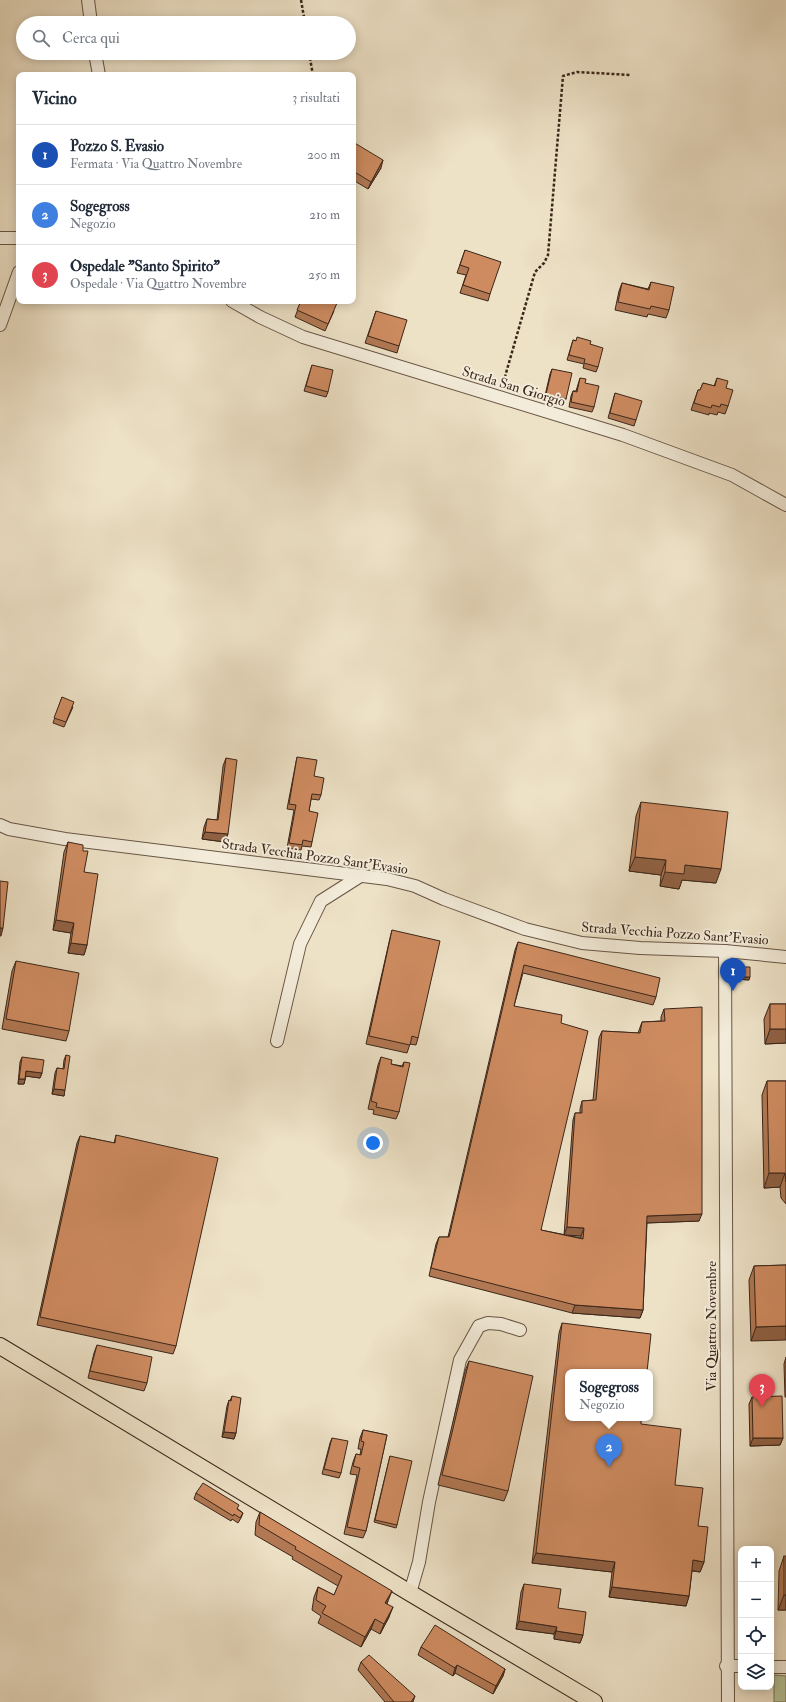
<!DOCTYPE html>
<html lang="it">
<head>
<meta charset="utf-8">
<style>
	:root { --surface:#fff; --page:#f2f2f3; --text:#1f2937; --muted:#747a83; --line:#e0e1e3; --accent:#0f766e }
	body { margin:0; font-family:"IM FELL Double Pica",serif; background:var(--page); color:var(--text) }
	.controls { position:absolute; right:12px; bottom:12px; display:grid; overflow:hidden; border-radius:8px; box-shadow:0 2px 10px #0003 }
	.controls button { width:36px; height:36px; display:grid; place-items:center; padding:0; border:0; border-bottom:1px solid var(--line); background:var(--surface); color:var(--text); font:20px sans-serif }
	.you { position:absolute; left:373px; top:1143px; width:14px; height:14px; margin:-10px; border:3px solid #fff; border-radius:50%; background:#1a73e8; box-shadow:0 0 0 6px #1a73e833 }
	.badge { display:grid; place-items:center; width:26px; height:26px; border-radius:50%; background:var(--accent); color:#fff; font-size:13px; font-weight:700 }
	.pin { position:absolute; translate:-50% -33px; filter:drop-shadow(0 1px 2px #0008) }
	.pin::after { content:''; position:absolute; top:21px; width:14px; height:12px; background:inherit; clip-path:polygon(0 0,100% 0,50% 100%) }
	.popup { position:absolute; left:565px; top:1369px; width:88px; height:52px; box-sizing:border-box; display:grid; place-content:center; border-radius:8px; background:var(--surface); filter:drop-shadow(0 1px 3px #0005); font-size:13px; white-space:nowrap; color:var(--muted) }
	.popup b { font-size:15px; color:var(--text) }
	.popup::after { content:''; position:absolute; left:50%; top:100%; margin-left:-8px; border:8px solid transparent; border-top-color:var(--surface) }
	.list { margin:0; padding:0; list-style:none }
	h2 { display:flex; justify-content:space-between; align-items:center; height:52px; margin:0; padding:0 16px; font-size:17px }
	h2 small { font-size:13px; font-weight:400; color:var(--muted) }
	.list li { display:grid; grid-template-columns:26px 1fr auto; gap:12px; align-items:center; box-sizing:border-box; height:60px; padding:0 16px; border-top:1px solid var(--line) }
	.list b { display:block; font-size:15px; white-space:nowrap }
	.list p { margin:0; font-size:13px; white-space:nowrap; color:var(--muted) }
	.list em { font-size:13px; font-style:normal; color:var(--muted) }
	.icon { flex:none; width:22px; height:22px; fill:none; stroke:currentColor; stroke-width:2; stroke-linecap:round; stroke-linejoin:round }
	.map { position:relative; flex:none; width:786px; height:1702px; overflow:hidden }
	.search { position:absolute; background:var(--surface); box-shadow:0 2px 10px #0003; left:16px; top:16px; width:340px; height:44px; display:flex; align-items:center; gap:10px; box-sizing:border-box; padding:0 14px; border-radius:22px; color:var(--muted); font-size:15px }
	.panel { position:absolute; background:var(--surface); box-shadow:0 2px 10px #0003; left:16px; top:72px; width:340px; height:232px; border-radius:8px }
	.map>svg:first-child { display:block }
	.green { fill:#b5c397; stroke:#787458 }
	.lines { fill:none; stroke-linecap:round; stroke-linejoin:round }
	.minor-casing { stroke:#685545; stroke-width:14 }
	.major-casing { stroke:#3b261a; stroke-width:18 }
	.path { stroke:#3b261a; stroke-width:2.5; stroke-dasharray:3 2; stroke-linecap:butt }
	.minor { stroke:#f3ecda; stroke-width:12 }
	.major { stroke:#ede1c6; stroke-width:16 }
	.wall { fill:#b17853; stroke:#3b261a }
	.shaded-wall { fill:#906143; stroke:#3b261a }
	.building { fill:#ce8b60; stroke:#3b261a }
	.labels { text-anchor:middle; stroke-width:4; stroke-linejoin:round; paint-order:stroke }
	.street-label { font-size:14px; fill:#3b261a; stroke:#f3ecda }
</style>
</head>
<body>
<div class="map">
<svg width="786" height="1702" viewBox="0 0 786 1702">
	<rect width="100%" height="100%" fill="#ede1c6"/>
	<filter id="stains"><feTurbulence type="fractalNoise" baseFrequency=".005" numOctaves="4"/><feColorMatrix values="0 0 0 0 .2 0 0 0 0 .09 0 0 0 0 .02 0 0 0 .5 -.17"/></filter>
	<radialGradient id="worn" r=".72"><stop offset=".6" stop-color="#630" stop-opacity="0"/><stop offset="1" stop-color="#630" stop-opacity=".3"/></radialGradient>
	<!-- green -->
	<polygon class="green" points="774,1675 786,1676 786,1702 774,1702"/>
	<g class="lines">
		<!-- minor casing -->
		<g class="minor-casing">
			<g id="minor">
				<polyline points="88,0 91,23"/>
				<polyline points="95,53 99,75"/>
				<polyline points="0,238 19,238"/>
				<polyline points="232,301 260,317 303,337 623,435 732,475 786,505"/>
				<polyline points="0,325 19,272"/>
				<polyline points="0,825 9,829 65,839 387,879 415,886 444,899 525,929 582,943 640,948 725,951 786,957"/>
				<polyline points="725,951 728,1702"/>
				<polyline points="277,1041 300,944 321,901 362,875"/>
				<polyline points="410,1593 419,1562 429,1502 460,1360 479,1326 488,1323 501,1324 520,1330"/>
				<polyline points="726,1666 741,1666"/>
				<polyline points="771,1667 786,1667"/>
			</g>
		</g>
		<!-- major casing -->
		<g class="major-casing">
			<polyline id="major" points="0,1346 410,1593 594,1702"/>
		</g>
		<!-- path -->
		<g class="path">
			<polyline points="301,0 305,23"/>
			<polyline points="309,53 313,75"/>
			<polyline points="502,387 535,272 544,263 548,255 563,76 577,72 631,75"/>
		</g>
		<!-- minor -->
		<use href="#minor" class="minor"/>
		<!-- major -->
		<use href="#major" class="major"/>
	</g>
	<!-- wall -->
	<g class="wall">
		<polygon points="353,142 381,168 368,189 353,180"/>
		<polygon points="465,250 490,294 488,301 460,293 466,275 457,273"/>
		<polygon points="651,282 669,310 666,318 648,314 647,317 615,310 619,291 622,283 648,289"/>
		<polygon points="301,301 334,311 325,331 295,317"/>
		<polygon points="376,311 399,346 397,353 365,343"/>
		<polygon points="573,340 590,344 598,367 596,372 583,368 584,364 567,360"/>
		<polygon points="312,365 328,392 326,397 304,391"/>
		<polygon points="552,369 566,399 564,404 544,400 550,374"/>
		<polygon points="580,378 585,383 594,407 592,412 569,407 571,396 573,391 576,391"/>
		<polygon points="717,378 726,388 728,406 725,414 718,412 717,415 709,413 709,415 691,410 698,390 700,390 703,383 714,386"/>
		<polygon points="615,393 636,420 634,426 608,418"/>
		<polygon points="62,697 73,707 64,727 53,723"/>
		<polygon points="297,757 314,776 321,795 319,800 311,799 309,811 312,842 311,847 302,846 301,850 287,848 294,810 287,809 296,762"/>
		<polygon points="226,758 225,842 202,839 204,827 207,819 217,820 223,766"/>
		<polygon points="641,802 716,883 682,880 679,889 660,886 661,875 629,871 636,816"/>
		<polygon points="68,842 83,851 84,872 87,945 84,955 68,953 71,933 53,930 64,852"/>
		<polygon points="392,930 418,1038 416,1045 410,1044 407,1053 366,1044 390,938"/>
		<polygon points="518,942 656,997 653,1005 523,973 514,1006 541,1230 581,1238 581,1236 564,1235 573,1120 575,1113 580,1113 580,1109 582,1101 593,1100 599,1038 602,1031 638,1033 642,1022 661,1021 661,1017 664,1009 699,1221 647,1223 643,1310 640,1318 572,1313 429,1276 436,1244 439,1237 448,1237 515,950"/>
		<polygon points="16,961 69,1031 66,1041 2,1029 12,971"/>
		<polygon points="739,967 749,980 737,979 738,969"/>
		<polygon points="770,1004 786,1004 786,1043 765,1044 764,1019"/>
		<polygon points="66,1055 64,1096 52,1094 55,1073 57,1068 63,1069 64,1060"/>
		<polygon points="22,1057 42,1073 40,1078 26,1076 24,1084 18,1084 20,1062"/>
		<polygon points="381,1057 391,1064 402,1066 404,1062 399,1112 396,1119 373,1114 374,1110 368,1109 378,1065"/>
		<polygon points="767,1081 786,1081 786,1204 781,1198 780,1187 764,1188 762,1095"/>
		<polygon points="116,1135 176,1346 173,1354 37,1325 77,1143 80,1136 114,1143"/>
		<polygon points="786,1265 751,1341 749,1280 754,1266"/>
		<polygon points="562,1323 641,1424 675,1485 698,1526 704,1562 700,1572 692,1571 689,1596 686,1606 609,1597 612,1572 532,1563 559,1333"/>
		<polygon points="97,1345 147,1383 144,1391 88,1378 94,1353"/>
		<polygon points="786,1357 786,1397 785,1397 784,1364"/>
		<polygon points="469,1361 508,1491 504,1501 438,1485 465,1371"/>
		<polygon points="232,1396 236,1433 234,1439 222,1437 227,1406 229,1400 230,1401"/>
		<polygon points="752,1397 783,1438 780,1445 750,1446 749,1404"/>
		<polygon points="363,1430 387,1435 366,1531 363,1538 344,1534 357,1475 350,1474 353,1462 356,1454 360,1455 361,1449 358,1449 360,1438"/>
		<polygon points="332,1438 341,1473 339,1478 322,1474 330,1443"/>
		<polygon points="390,1456 397,1525 396,1528 374,1522"/>
		<polygon points="196,1493 238,1509 243,1513 241,1518 238,1523 232,1519 231,1521 194,1499"/>
		<polygon points="260,1512 388,1601 387,1604 389,1617 380,1634 371,1629 361,1647 318,1623 321,1616 312,1610 314,1597 318,1587 334,1595 338,1586 292,1559 293,1557 255,1535 256,1522"/>
		<polygon points="784,1556 786,1610 778,1610 779,1571"/>
		<polygon points="524,1584 558,1608 583,1635 580,1643 554,1639 554,1634 516,1629 521,1592"/>
		<polygon points="421,1647 505,1669 503,1676 493,1694 455,1673 453,1676 418,1655"/>
		<polygon points="361,1662 415,1696 413,1702 385,1702 358,1670"/>
	</g>
	<!-- shaded-wall -->
	<g class="shaded-wall">
		<polygon points="383,160 381,168 368,189 371,182"/>
		<polygon points="205,832 228,834 225,842 202,839"/>
		<polygon points="635,857 666,860 661,875 629,871"/>
		<polygon points="685,865 721,869 716,883 682,880 679,889 660,886 665,872"/>
		<polygon points="56,920 74,923 71,933 53,930"/>
		<polygon points="0,928 3,928 1,936 0,936"/>
		<polygon points="71,943 87,945 84,955 68,953"/>
		<polygon points="738,977 750,977 749,980 737,979"/>
		<polygon points="770,1029 786,1029 786,1043 765,1044"/>
		<polygon points="26,1071 42,1073 40,1078 25,1076"/>
		<polygon points="19,1079 25,1079 24,1084 18,1084"/>
		<polygon points="54,1089 65,1090 64,1096 52,1094"/>
		<polygon points="769,1173 785,1173 780,1187 764,1188"/>
		<polygon points="702,1214 699,1221 644,1223 647,1216"/>
		<polygon points="567,1227 584,1228 581,1236 564,1235"/>
		<polygon points="575,1305 643,1310 640,1318 572,1313"/>
		<polygon points="786,1326 786,1340 751,1341 756,1327"/>
		<polygon points="224,1432 236,1433 234,1439 222,1437"/>
		<polygon points="753,1438 783,1438 780,1445 750,1446"/>
		<polygon points="536,1553 615,1562 612,1572 532,1563"/>
		<polygon points="693,1560 704,1562 700,1572 690,1570"/>
		<polygon points="612,1587 689,1596 686,1606 609,1597"/>
		<polygon points="392,1591 388,1601 382,1613 385,1603"/>
		<polygon points="784,1595 786,1595 786,1610 778,1610"/>
		<polygon points="393,1607 389,1617 380,1634 384,1624"/>
		<polygon points="375,1619 371,1629 361,1647 365,1637"/>
		<polygon points="519,1621 557,1627 554,1634 516,1629"/>
		<polygon points="556,1631 583,1635 580,1643 554,1639"/>
		<polygon points="457,1665 455,1673 453,1676 455,1668"/>
		<polygon points="505,1669 503,1676 493,1694 496,1686"/>
	</g>
	<!-- building -->
	<g class="building">
		<polygon points="353,142 383,160 371,182 353,171"/>
		<polygon points="465,250 501,262 490,294 463,285 469,268 460,265"/>
		<polygon points="651,282 674,287 669,310 651,306 650,309 618,302 622,283 649,290"/>
		<polygon points="301,301 332,301 337,303 328,324 297,310"/>
		<polygon points="376,311 407,320 399,346 368,336"/>
		<polygon points="577,337 591,341 590,344 603,348 598,367 584,363 585,359 569,355 573,340 576,341"/>
		<polygon points="312,365 333,370 328,392 306,386"/>
		<polygon points="552,369 572,373 566,399 546,394"/>
		<polygon points="580,378 586,379 585,383 599,386 594,407 571,402 573,391 577,392"/>
		<polygon points="717,378 728,381 726,388 733,390 728,406 721,404 720,407 712,405 711,408 694,403 698,390 700,390 703,383 715,386"/>
		<polygon points="615,393 642,401 636,420 610,413"/>
		<polygon points="62,697 74,702 66,722 54,718"/>
		<polygon points="297,757 317,760 314,776 324,778 321,795 312,794 309,811 318,813 312,842 303,840 302,845 289,843 296,805 289,804"/>
		<polygon points="226,758 237,760 228,834 205,832 207,819 218,820"/>
		<polygon points="641,802 728,812 721,869 685,865 684,874 665,872 666,860 635,857"/>
		<polygon points="68,842 83,845 83,851 88,851 84,872 98,874 87,945 71,943 74,923 56,920"/>
		<polygon points="0,881 8,882 3,928 0,928"/>
		<polygon points="392,930 440,941 418,1038 412,1036 410,1045 369,1036"/>
		<polygon points="518,942 660,978 656,997 524,965 514,1006 562,1015 561,1023 588,1031 541,1230 583,1239 584,1228 567,1227 575,1113 582,1113 582,1101 596,1100 602,1031 640,1033 642,1022 665,1021 664,1009 702,1007 702,1214 647,1216 643,1310 575,1305 431,1268 439,1237 449,1237"/>
		<polygon points="16,961 79,973 69,1031 6,1019"/>
		<polygon points="739,967 750,967 750,977 738,977"/>
		<rect x="770" y="1004" width="16" height="25"/>
		<polygon points="66,1055 70,1056 65,1090 54,1089 57,1068 64,1069"/>
		<polygon points="22,1057 44,1060 42,1073 26,1071 25,1079 19,1079"/>
		<polygon points="381,1057 392,1060 391,1064 403,1067 404,1062 410,1063 399,1112 376,1107 377,1103 371,1101"/>
		<polygon points="767,1081 786,1081 786,1182 785,1173 769,1173"/>
		<polygon points="116,1135 218,1158 176,1346 40,1317 80,1136 115,1143"/>
		<polygon points="786,1265 786,1326 756,1327 754,1266"/>
		<polygon points="562,1323 651,1334 647,1372 568,1372 568,1418 641,1418 641,1424 681,1429 675,1485 703,1488 698,1526 708,1527 704,1562 693,1560 689,1596 612,1587 615,1562 536,1553"/>
		<polygon points="97,1345 152,1357 147,1383 90,1371"/>
		<polygon points="469,1361 533,1376 508,1491 442,1475"/>
		<polygon points="232,1396 241,1398 236,1433 224,1432 229,1400 231,1401"/>
		<polygon points="782,1396 783,1438 753,1438 752,1397"/>
		<polygon points="363,1430 387,1435 366,1531 347,1527 360,1468 353,1466 356,1454 361,1455 364,1442 361,1441"/>
		<polygon points="332,1438 348,1441 341,1473 324,1469"/>
		<polygon points="390,1456 412,1461 397,1525 375,1520"/>
		<polygon points="203,1483 239,1505 237,1509 243,1513 240,1518 234,1514 233,1516 196,1493"/>
		<polygon points="260,1512 392,1591 385,1603 393,1607 384,1624 375,1619 365,1637 322,1613 326,1606 316,1600 318,1587 334,1595 342,1576 295,1549 296,1547 259,1525"/>
		<rect x="784" y="1556" width="2" height="39"/>
		<polygon points="524,1584 561,1589 558,1608 586,1612 583,1635 556,1631 557,1627 519,1621"/>
		<polygon points="435,1625 505,1669 496,1686 457,1665 455,1668 421,1647"/>
		<polygon points="369,1655 415,1696 411,1702 394,1702 361,1662"/>
	</g>
	<g class="labels">
		<!-- street labels -->
		<g class="street-label">
			<text transform="translate(514 386) rotate(17)" y="5">Strada San Giorgio</text>
			<text transform="translate(315 856) rotate(8)" y="5">Strada Vecchia Pozzo Sant'Evasio</text>
			<text transform="translate(675 933) rotate(4)" y="5">Strada Vecchia Pozzo Sant'Evasio</text>
			<text transform="translate(711 1326) rotate(-90)" y="5">Via Quattro Novembre</text>
		</g>
	</g>
	<rect width="100%" height="100%" filter="url(#stains)"/>
	<rect width="100%" height="100%" fill="url(#worn)"/>
</svg>
<div class="controls">
<button>+</button>
<button>−</button>
<button><svg class="icon" aria-label="locate" viewBox="0 0 24 24"><circle cx="12" cy="12" r="6"/><path d="M12 2v4M12 18v4M2 12h4M18 12h4"/></svg></button>
<button><svg class="icon" aria-label="layers" viewBox="0 0 24 24"><path d="M12 4l9 5-9 5-9-5zM3 14l9 5 9-5"/></svg></button>
</div>
<div class="you"></div>
<div class="pin badge" style="left:733px;top:991px;background:#1a4fb4">1</div>
<div class="pin badge" style="left:609px;top:1467px;background:#3f7fe0">2</div>
<div class="popup"><b>Sogegross</b>Negozio</div>
<div class="pin badge" style="left:762px;top:1407px;background:#e0444e">3</div>
<div class="search"><svg class="icon" aria-label="search" viewBox="0 0 24 24"><circle cx="10" cy="10" r="6"/><path d="M15 15l6 6"/></svg>Cerca qui</div>
<section class="panel">
<h2>Vicino<small>3 risultati</small></h2>
<ul class="list">
<li><span class="badge" style="background:#1a4fb4">1</span><div><b>Pozzo S. Evasio</b><p>Fermata · Via Quattro Novembre</p></div><em>200 m</em></li>
<li><span class="badge" style="background:#3f7fe0">2</span><div><b>Sogegross</b><p>Negozio</p></div><em>210 m</em></li>
<li><span class="badge" style="background:#e0444e">3</span><div><b>Ospedale &quot;Santo Spirito&quot;</b><p>Ospedale · Via Quattro Novembre</p></div><em>250 m</em></li>
</ul>
</section>
</div>
</body>
</html>
